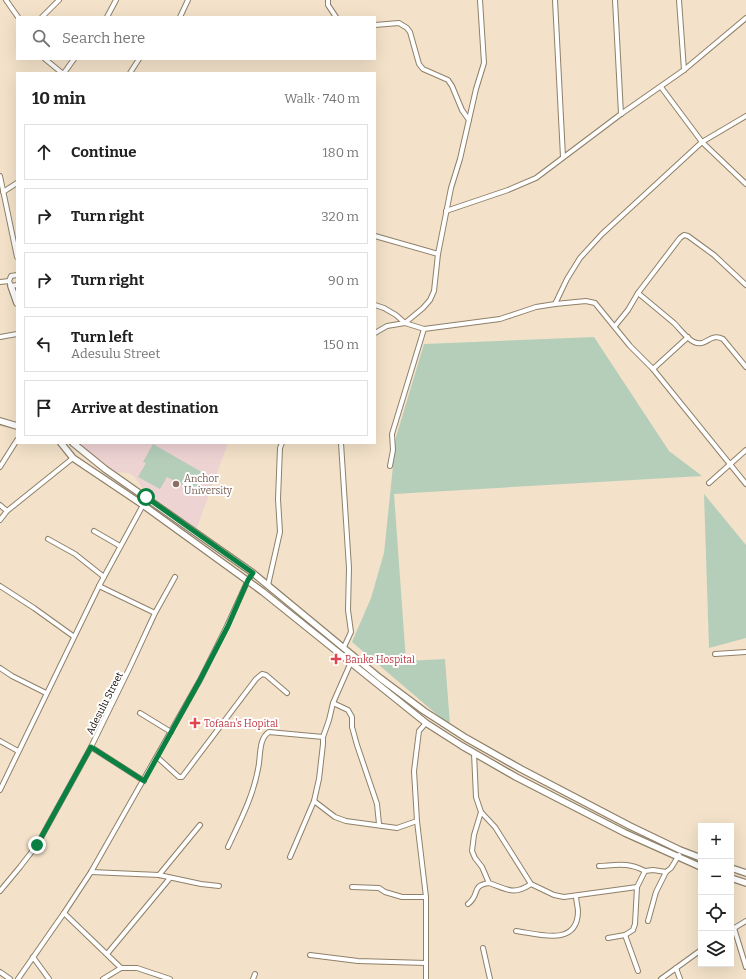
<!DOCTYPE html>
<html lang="en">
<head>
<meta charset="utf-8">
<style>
	:root { --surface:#fff; --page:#f6f6f6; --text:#222; --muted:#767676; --line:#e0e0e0 }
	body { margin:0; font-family:Bitter,serif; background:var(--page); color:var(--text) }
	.controls { position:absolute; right:12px; bottom:12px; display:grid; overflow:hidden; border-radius:0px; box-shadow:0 4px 16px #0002 }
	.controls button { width:36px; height:36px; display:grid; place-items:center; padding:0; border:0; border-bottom:1px solid var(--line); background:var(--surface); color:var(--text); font:20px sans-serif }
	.stop { position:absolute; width:12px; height:12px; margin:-9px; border:3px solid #0b8043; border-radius:50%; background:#fff }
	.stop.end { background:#0b8043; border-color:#fff; box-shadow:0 1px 4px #0008 }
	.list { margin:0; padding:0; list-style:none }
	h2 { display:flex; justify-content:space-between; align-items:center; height:52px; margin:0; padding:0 16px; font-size:17px }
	h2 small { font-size:13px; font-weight:400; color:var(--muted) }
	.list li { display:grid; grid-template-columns:26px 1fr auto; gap:12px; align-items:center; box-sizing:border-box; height:56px; margin:0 8px 8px; padding:0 8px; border:1px solid var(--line); border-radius:0px }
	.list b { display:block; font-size:15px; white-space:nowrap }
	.list p { margin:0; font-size:13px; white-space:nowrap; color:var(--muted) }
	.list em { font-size:13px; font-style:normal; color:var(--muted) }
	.icon { flex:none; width:22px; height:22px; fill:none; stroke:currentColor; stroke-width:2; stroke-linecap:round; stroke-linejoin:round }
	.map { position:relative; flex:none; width:746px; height:979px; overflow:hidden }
	.search { position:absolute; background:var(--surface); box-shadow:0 4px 16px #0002; left:16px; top:16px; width:360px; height:44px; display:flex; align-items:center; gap:10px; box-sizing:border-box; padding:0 14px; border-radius:0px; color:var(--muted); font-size:15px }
	.panel { position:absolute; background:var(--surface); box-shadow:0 4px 16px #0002; left:16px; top:72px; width:360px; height:372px; border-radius:0px }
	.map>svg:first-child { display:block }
	.education { fill:#eed3d3 }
	.green { fill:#b4ceba }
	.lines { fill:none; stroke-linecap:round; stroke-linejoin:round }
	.street-casing { stroke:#8f8069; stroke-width:6 }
	.secondary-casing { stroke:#8f8069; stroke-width:8 }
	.street { stroke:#fff; stroke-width:4 }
	.secondary { stroke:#fff; stroke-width:5.5 }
	.route { stroke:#0b8043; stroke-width:5 }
	.education-dot { fill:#8d6e63; stroke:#fff; stroke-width:1.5 }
	.health-dot { fill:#e0444e; stroke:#fff; stroke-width:1.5 }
	.labels { text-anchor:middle; stroke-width:4; stroke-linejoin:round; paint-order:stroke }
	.education-label { font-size:10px; fill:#785e54; stroke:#fff; text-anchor:start }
	.health-label { font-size:10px; fill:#be3a42; stroke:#fff; text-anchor:start }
	.street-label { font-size:10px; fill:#150f07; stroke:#fff }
</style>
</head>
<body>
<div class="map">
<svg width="746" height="979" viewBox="0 0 746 979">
	<rect width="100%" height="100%" fill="#f3e2c9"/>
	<!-- education -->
	<polygon class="education" points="81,443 228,443 196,530 142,488 134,476 128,473 116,472 79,445"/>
	<!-- green -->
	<g class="green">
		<polygon points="594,337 669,451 702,476 394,494 406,661 445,659 450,725 434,712 352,642 371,598 384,553 396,437 424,344"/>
		<polygon points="153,444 205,474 200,481 194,491 167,477 160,489 138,477 146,463 143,462"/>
		<polygon points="704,494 746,545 746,638 709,648"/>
	</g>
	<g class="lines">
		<!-- street casing -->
		<g class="street-casing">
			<g id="street">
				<polyline points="6,0 18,17"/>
				<polyline points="328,0 328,5 336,17"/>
				<polyline points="555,0 563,157"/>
				<polyline points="615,0 621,114"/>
				<polyline points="679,0 684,70"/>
				<polyline points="42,17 59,0"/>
				<polyline points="107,17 116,0"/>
				<polyline points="180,17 188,0"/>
				<polyline points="375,25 399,23 407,28 410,32 419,64 423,69 448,80 452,86 462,110 469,120"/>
				<polyline points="45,59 62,73"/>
				<polyline points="64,73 74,59"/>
				<polyline points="130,73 139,59"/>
				<polyline points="661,87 702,142 746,184"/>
				<polyline points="0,176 17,257"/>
				<polyline points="3,192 17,183"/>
				<polyline points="446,211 508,190 536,178 621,114 684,70 746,18"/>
				<polyline points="375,236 438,254"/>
				<polyline points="17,275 11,276 9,281 11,286 17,285"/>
				<polyline points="0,282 9,281"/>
				<path d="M 638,293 C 650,303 662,313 674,323 C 680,329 687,339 694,342 C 706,348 710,332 723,339 L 746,367"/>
				<polyline points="555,304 567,279 580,258 602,234 702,142 746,116"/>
				<polyline points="375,305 384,308 396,315 405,323 424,329 500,319 536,307 555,304 586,301 595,303 630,346 653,369 746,484"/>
				<polyline points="615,326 628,310 638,293 680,238 684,235 688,236 714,255 746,285"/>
				<polyline points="375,333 387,326 405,323 423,308 430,300 434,291 438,254 451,188 460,159 476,89 484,63 480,0"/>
				<polyline points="0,337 17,334"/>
				<polyline points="653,369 688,337"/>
				<polyline points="341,443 349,568 348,610 351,632 344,647"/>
				<polyline points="390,466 393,450 392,434 424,329"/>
				<polyline points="0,467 17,440"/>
				<polyline points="709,483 746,450"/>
				<polyline points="0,505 7,511"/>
				<polyline points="0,520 7,511 73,458"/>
				<polyline points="94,531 120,546"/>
				<polyline points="48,539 75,554 104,577"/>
				<polyline points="268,585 280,532 278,499 280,448 282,443"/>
				<polyline points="0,586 34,608 73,636"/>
				<polyline points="99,586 155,613"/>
				<polyline points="715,654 746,652"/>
				<polyline points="0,668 12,676 46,693"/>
				<polyline points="333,703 348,710 352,717 352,727 357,745 377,804 379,824"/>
				<polyline points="140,713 171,732"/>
				<polyline points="426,723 419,731 414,771 417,821 426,897 426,979"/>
				<polyline points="0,741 18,751"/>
				<polyline points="91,747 144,781"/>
				<polyline points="474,753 476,797 481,812 495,827 531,884 554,895 564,897 637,887"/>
				<polyline points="157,757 179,777 182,777 256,679 262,674 266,675 287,693"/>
				<polyline points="0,790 99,586 143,505"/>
				<polyline points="314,801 335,817 346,821 397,828 417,821"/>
				<path d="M 481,812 L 474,835 L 472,851 L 475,858 L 482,867 L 489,883 C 507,889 513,896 531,884"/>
				<path d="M 228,847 C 240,821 253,797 258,769 C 261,757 258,739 269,732 L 323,737"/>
				<polyline points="290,857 314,801 319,779 323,744 323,737 329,720 333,703 351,662"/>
				<path d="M 599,866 C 617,865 628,862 645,871"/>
				<polyline points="91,872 159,875 201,884 219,886"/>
				<polyline points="159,875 200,825"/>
				<polyline points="352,887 379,888 385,892 402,897 426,897"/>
				<polyline points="0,891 20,867 37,845 91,747 130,667 155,613 175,577"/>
				<path d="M 468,904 C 481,894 470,886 489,883"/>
				<polyline points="64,913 121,968"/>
				<polyline points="648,921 656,892 666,872"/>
				<polyline points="734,928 746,967"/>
				<polyline points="731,930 746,921"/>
				<path d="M 516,931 C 539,934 577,947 578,912 C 578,907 576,901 576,896"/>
				<polyline points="625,935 638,971"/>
				<polyline points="608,938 625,935 633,930 635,924 637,887 645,871 653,870 666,872 671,868 679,855"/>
				<polyline points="483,948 490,979"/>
				<polyline points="107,954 170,878"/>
				<polyline points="310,955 358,961 426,963"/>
				<polyline points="33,957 49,979"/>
				<polyline points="676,968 680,979"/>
				<polyline points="0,972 10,979"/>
				<polyline points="18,979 64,913 91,872 200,680 227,626 248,580 253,573"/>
				<polyline points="103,979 121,968 137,968 170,979"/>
				<polyline points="253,979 255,974"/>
				<polyline points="661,979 701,950"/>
			</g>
		</g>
		<!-- secondary casing -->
		<g class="secondary-casing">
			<g id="secondary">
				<polyline points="11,286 17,303"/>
				<polyline points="0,421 17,426"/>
				<polyline points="61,443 73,458 143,505 263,592 426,723 462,746 516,777 625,833 701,867"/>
				<polyline points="73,443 105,469 253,573 380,678 424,711 466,738 521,769 630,826 680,850 701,858"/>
				<polyline points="731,868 746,873"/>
				<polyline points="731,878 746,883"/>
			</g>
		</g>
		<!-- street -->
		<use href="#street" class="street"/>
		<!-- secondary -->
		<use href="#secondary" class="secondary"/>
	</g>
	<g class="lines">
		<!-- route -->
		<polyline class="route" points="37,845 91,747 144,781 200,680 228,626 248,580 253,573 146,497"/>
	</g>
	<!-- markers -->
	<circle class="education-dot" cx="176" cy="484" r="4"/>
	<g class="health-dot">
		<path d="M334 653h4v4h4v4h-4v4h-4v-4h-4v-4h4z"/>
		<path d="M193 717h4v4h4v4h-4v4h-4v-4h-4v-4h4z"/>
	</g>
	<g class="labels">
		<!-- education labels -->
		<g class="education-label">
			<text x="184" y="482">Anchor<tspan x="184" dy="12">University</tspan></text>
		</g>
		<!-- health labels -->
		<g class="health-label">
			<text x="345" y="663">Banke Hospital</text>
			<text x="204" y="727">Tofaan's Hopital</text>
		</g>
		<!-- street labels -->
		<g class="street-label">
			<text transform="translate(104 703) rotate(-63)" y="4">Adesulu Street</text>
		</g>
	</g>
</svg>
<div class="controls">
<button>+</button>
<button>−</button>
<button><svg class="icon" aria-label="locate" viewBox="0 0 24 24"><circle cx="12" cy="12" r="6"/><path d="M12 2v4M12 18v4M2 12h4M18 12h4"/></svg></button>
<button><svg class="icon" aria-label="layers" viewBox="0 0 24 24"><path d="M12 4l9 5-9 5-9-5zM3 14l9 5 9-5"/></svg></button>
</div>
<div class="stop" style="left:146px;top:497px"></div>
<div class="stop end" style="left:37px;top:845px"></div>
<div class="search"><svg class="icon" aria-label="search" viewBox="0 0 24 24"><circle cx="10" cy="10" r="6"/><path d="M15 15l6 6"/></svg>Search here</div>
<section class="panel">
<h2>10 min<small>Walk · 740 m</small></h2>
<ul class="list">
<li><svg class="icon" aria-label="ahead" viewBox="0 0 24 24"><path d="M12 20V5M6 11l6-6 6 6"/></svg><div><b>Continue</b></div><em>180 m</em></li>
<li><svg class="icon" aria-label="right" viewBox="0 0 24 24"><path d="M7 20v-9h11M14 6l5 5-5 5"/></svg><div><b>Turn right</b></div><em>320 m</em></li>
<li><svg class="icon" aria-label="right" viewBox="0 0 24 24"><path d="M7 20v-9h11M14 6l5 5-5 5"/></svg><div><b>Turn right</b></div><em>90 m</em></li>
<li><svg class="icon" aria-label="left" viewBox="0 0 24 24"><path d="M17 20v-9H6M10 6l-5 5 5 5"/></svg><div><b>Turn left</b><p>Adesulu Street</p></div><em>150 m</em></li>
<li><svg class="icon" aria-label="arrive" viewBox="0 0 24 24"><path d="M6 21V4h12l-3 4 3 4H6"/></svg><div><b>Arrive at destination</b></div></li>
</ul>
</section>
</div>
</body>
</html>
